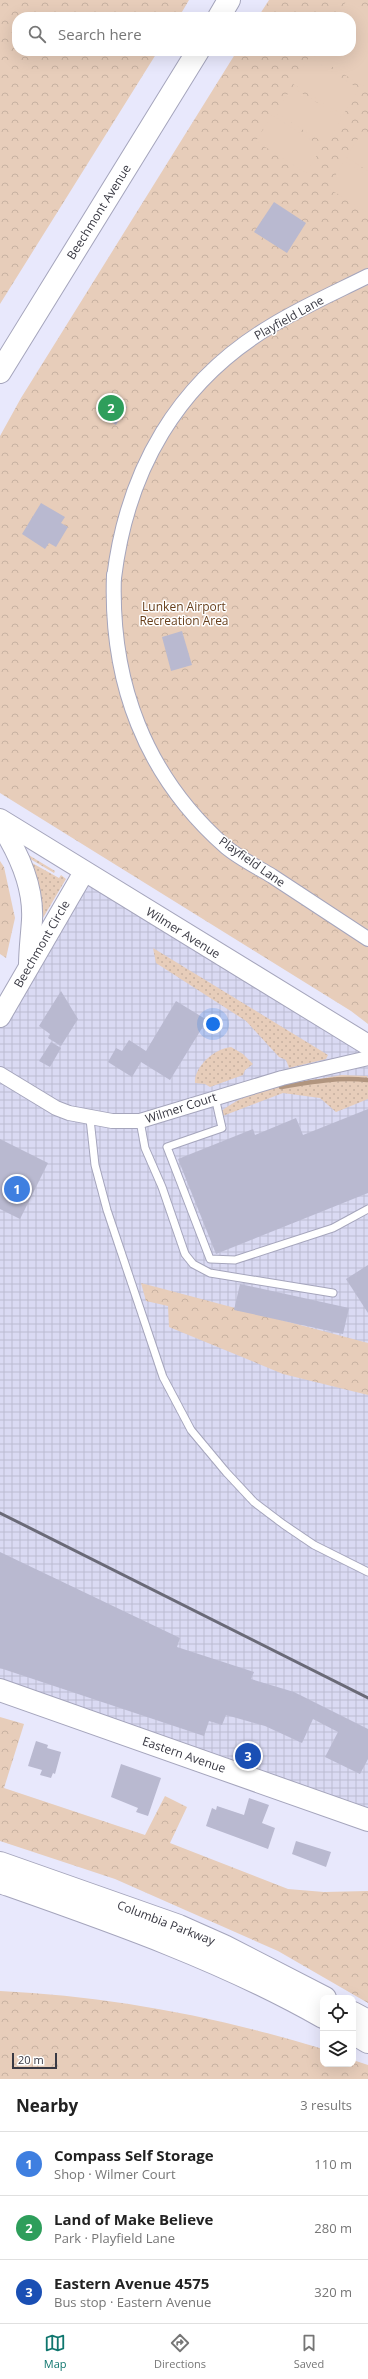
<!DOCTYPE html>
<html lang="en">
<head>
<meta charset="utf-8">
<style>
	:root { --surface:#fff; --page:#f6f6f6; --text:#222; --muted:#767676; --line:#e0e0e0; --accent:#0f766e }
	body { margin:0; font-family:"Open Sans",sans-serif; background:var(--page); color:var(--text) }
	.controls { position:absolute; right:12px; bottom:12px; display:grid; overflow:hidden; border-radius:8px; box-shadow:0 4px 16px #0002 }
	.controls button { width:36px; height:36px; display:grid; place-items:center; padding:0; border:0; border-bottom:1px solid var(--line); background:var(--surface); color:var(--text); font:20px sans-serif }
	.scale { position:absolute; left:12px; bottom:10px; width:45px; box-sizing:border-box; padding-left:4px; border:2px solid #393943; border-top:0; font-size:11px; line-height:14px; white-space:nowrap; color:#393943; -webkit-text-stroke:3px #fff; paint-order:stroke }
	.you { position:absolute; left:213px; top:1024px; width:14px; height:14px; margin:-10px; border:3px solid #fff; border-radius:50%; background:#1a73e8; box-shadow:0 0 0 6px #1a73e833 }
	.badge { display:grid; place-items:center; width:26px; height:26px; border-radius:50%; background:var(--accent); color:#fff; font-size:13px; font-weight:700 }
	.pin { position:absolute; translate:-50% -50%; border:2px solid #fff; box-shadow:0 1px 4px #0006 }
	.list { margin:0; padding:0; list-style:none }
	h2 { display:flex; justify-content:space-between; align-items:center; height:52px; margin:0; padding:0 16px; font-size:17px }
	h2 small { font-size:13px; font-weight:400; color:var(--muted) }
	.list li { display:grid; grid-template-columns:26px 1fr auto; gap:12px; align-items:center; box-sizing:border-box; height:64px; padding:0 16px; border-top:1px solid var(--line) }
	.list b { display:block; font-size:15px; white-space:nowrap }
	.list p { margin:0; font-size:13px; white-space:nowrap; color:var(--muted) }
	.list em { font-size:13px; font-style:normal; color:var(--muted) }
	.icon { flex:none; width:22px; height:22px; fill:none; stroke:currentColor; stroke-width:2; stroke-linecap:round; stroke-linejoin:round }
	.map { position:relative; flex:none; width:368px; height:2079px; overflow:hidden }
	.search { position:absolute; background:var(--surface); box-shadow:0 4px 16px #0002; left:12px; right:12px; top:12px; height:44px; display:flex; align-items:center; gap:10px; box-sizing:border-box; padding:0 14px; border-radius:16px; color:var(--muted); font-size:15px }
	.sheet { height:244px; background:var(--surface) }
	nav { display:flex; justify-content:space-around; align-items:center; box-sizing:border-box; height:56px; border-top:1px solid var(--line); background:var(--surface); font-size:11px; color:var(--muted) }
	nav a { display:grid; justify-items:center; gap:2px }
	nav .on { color:var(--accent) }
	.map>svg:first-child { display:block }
	.industrial { fill:url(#industrial-grid) }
	.grass { fill:url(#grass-dots) }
	.forest { fill:url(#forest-crowns) }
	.pitch { fill:#e7cdba }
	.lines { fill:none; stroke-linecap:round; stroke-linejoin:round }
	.stream { stroke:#b1957f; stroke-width:4.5 }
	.building { fill:#b9b9d0 }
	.lane-casing { stroke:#a5a5bc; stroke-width:9 }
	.street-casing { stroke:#a5a5bc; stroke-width:16 }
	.secondary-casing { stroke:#a5a5bc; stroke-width:22 }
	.primary-casing { stroke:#a5a5bc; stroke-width:24 }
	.highway-casing { stroke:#a5a5bc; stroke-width:24 }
	.lane { stroke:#fff; stroke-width:7 }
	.street { stroke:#fff; stroke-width:14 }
	.secondary { stroke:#fff; stroke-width:20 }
	.primary { stroke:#fff; stroke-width:22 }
	.highway { stroke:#fff; stroke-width:22 }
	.rail { stroke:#6a6a77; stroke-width:3 }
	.labels { text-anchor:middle; stroke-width:3; stroke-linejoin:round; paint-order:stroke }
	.street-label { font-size:12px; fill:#393943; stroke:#fff }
	.park-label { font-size:12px; fill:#673e1a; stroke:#fff }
</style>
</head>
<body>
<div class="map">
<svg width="368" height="2079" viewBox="0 0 368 2079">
	<defs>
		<pattern id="industrial-grid" width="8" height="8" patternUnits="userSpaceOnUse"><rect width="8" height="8" fill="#dadaf3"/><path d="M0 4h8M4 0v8" fill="none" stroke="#bcbcd2"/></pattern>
		<pattern id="grass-dots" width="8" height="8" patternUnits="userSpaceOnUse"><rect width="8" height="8" fill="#e7cdba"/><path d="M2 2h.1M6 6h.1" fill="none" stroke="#c7b1a1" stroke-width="1.8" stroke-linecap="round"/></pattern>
		<pattern id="forest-crowns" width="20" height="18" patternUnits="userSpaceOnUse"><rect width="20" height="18" fill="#e7cdba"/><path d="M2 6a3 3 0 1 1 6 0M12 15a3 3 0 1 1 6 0" fill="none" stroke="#c7b1a1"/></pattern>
	</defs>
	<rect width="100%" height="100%" fill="#e8e8fc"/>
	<!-- industrial -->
	<polygon class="industrial" points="84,872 368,1045 368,1813 0,1690 0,1017"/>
	<!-- grass -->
	<g class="grass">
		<polygon points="27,854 55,871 54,873 27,857"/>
		<polygon points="25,859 59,878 61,875 66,879 40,923"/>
		<polygon points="153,948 328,1055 326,1059 289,1068 286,1060 279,1057 246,1021 156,963"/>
		<path d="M 231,1047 L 243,1054 L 253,1064 L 245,1070 L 243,1075 L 210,1087 L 205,1084 L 195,1083 C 194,1066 216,1048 231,1047 Z"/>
		<polygon points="342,1075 367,1076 368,1078 348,1077 319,1079"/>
		<path d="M 347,1079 L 368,1082 L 368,1099 L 336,1112 L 320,1098 L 283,1093 L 220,1117 L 220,1112 C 256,1084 303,1082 347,1079 Z"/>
	</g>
	<!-- forest -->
	<g class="forest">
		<polygon points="0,0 189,0 179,17 17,17 17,51 158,51 0,304"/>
		<polygon points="269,0 368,0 368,1024 351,1011 0,793 0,436 21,398 237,51 351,51 351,17 258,17"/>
		<polygon points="0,861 4,867 15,918 6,958 0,954"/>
		<polygon points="141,1283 368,1343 368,1395 283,1374 169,1327 168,1306 146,1301"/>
		<polygon points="0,1717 24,1724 4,1788 145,1835 165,1796 187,1807 170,1843 288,1889 324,1892 368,1891 368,2003 278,1951 115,1879 0,1841"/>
		<path d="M 0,1991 C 109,1996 219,2017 323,2049 L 323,2064 L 353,2064 L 353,2060 L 368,2065 L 368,2079 L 0,2079 Z"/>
	</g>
	<!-- pitch -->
	<g class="pitch">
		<polygon points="347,0 368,11 368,48 351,37 351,17 336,17"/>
		<polygon points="351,42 368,53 368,78 363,86 313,55 315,51 351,51"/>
		<polygon points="309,57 359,89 343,115 293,84"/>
		<polygon points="292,87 342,118 326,144 276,113"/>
		<polygon points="272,115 322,147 306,173 256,141"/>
		<polygon points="363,131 368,134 368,171 346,157"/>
		<polygon points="344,161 368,176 368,213 328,188"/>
	</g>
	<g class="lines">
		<!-- stream -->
		<path class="stream" d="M 281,1087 C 310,1082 338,1077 367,1080"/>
	</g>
	<!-- building -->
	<g class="building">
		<polygon points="274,202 306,223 287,253 254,232"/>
		<polygon points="116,400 127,407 116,425 105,418"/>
		<polygon points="41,503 65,517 61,523 68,527 56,547 49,543 45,549 22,534"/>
		<polygon points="182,631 192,665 171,671 162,637"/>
		<polygon points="61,991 78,1019 61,1046 48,1038 50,1034 39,1026"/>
		<polygon points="176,1001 207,1020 170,1080 141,1062 132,1077 108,1062 116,1048 122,1051 129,1040 146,1051"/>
		<polygon points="51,1042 61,1048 50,1067 39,1061"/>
		<polygon points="368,1109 368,1193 216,1254 178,1159 253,1129 255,1135 296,1118 303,1135"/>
		<polygon points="0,1139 48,1163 20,1219 0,1209"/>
		<polygon points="368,1265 368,1313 346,1279"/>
		<polygon points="240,1284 349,1308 343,1334 234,1310"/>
		<polygon points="0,1552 180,1638 177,1647 254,1672 251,1679 294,1692 368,1729 368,1759 360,1774 325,1757 338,1732 313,1719 302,1743 265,1726 226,1715 222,1725 209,1721 204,1736 0,1668"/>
		<polygon points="36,1741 48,1745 47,1748 61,1752 55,1774 53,1773 51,1778 40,1775 42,1770 28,1766"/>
		<polygon points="121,1764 161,1778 148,1816 136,1812 138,1808 111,1797"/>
		<polygon points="249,1798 269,1805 262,1823 275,1828 268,1849 206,1826 212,1808 216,1810 217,1806 244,1815"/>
		<polygon points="296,1841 331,1852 326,1867 292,1854"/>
	</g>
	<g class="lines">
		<!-- lane casing -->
		<g class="lane-casing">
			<g id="lane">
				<polyline points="215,1097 222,1128 167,1147 210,1259 235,1260 333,1228 368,1209"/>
				<polyline points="90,1119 95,1165 107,1210 163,1377 191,1430 226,1472 254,1502 283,1524 314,1545 368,1572"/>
				<polyline points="140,1121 145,1148 162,1187 185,1254 193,1264 210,1273 333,1293"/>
			</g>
		</g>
		<!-- street casing -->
		<g class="street-casing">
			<g id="street">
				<path d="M 114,575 C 110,682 145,776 226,847 C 239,858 257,867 272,876 C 304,897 336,918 368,939"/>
				<path d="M 114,578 C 127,471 177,382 271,326 C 302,307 336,292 368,276"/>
				<polyline points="0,1074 56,1108 69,1113 112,1121 140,1121 282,1078 368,1058"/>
			</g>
		</g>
		<!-- secondary casing -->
		<g class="secondary-casing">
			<g id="secondary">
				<polyline points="0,819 368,1045"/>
				<path d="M 0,824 C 18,852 34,885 32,920 C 31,936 29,950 29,966"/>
				<polyline points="0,1017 84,872"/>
			</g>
		</g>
		<!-- primary casing -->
		<g class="primary-casing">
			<polyline id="primary" points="0,1690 368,1820"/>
		</g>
		<!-- highway casing -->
		<g class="highway-casing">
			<g id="highway">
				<polyline points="219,17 229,0"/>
				<polyline points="0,372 198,51"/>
				<polyline points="0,1863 179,1926 224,1946 325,1998"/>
				<path d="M 0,1882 C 111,1921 221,1959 323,2017"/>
				<polyline points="353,2013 368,2021"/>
				<polyline points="353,2033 368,2042"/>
			</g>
		</g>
		<!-- lane -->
		<use href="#lane" class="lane"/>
		<!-- street -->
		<use href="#street" class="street"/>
		<!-- secondary -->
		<use href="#secondary" class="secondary"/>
		<!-- primary -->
		<use href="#primary" class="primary"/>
		<!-- highway -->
		<use href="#highway" class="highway"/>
		<!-- rail -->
		<polyline class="rail" points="0,1513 368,1698"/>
	</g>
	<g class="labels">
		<!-- street labels -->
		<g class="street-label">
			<text transform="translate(99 212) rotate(-58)" y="4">Beechmont Avenue</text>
			<text transform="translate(289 318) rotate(-29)" y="4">Playfield Lane</text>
			<text transform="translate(252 862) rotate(35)" y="4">Playfield Lane</text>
			<text transform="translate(183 933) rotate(32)" y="4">Wilmer Avenue</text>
			<text transform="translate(42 944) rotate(-60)" y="4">Beechmont Circle</text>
			<text transform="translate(181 1108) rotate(-18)" y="4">Wilmer Court</text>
			<text transform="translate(184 1755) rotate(19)" y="4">Eastern Avenue</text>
			<text transform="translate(166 1923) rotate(21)" y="4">Columbia Parkway</text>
		</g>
		<!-- park labels -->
		<g class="park-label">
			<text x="184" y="611">Lunken Airport<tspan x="184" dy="14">Recreation Area</tspan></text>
		</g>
	</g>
</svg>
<div class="controls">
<button><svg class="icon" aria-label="locate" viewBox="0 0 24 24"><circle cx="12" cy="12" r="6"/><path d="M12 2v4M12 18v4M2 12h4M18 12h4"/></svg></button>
<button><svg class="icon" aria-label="layers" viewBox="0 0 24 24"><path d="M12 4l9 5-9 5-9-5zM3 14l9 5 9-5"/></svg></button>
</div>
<div class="scale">20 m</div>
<div class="you"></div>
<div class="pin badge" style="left:17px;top:1189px;background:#3f7fe0">1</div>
<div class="pin badge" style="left:111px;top:408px;background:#2e9e5b">2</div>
<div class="pin badge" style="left:248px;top:1756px;background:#1a4fb4">3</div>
<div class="search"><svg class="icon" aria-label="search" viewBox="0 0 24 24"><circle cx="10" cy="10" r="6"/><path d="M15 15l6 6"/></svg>Search here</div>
</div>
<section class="sheet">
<h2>Nearby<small>3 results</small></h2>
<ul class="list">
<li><span class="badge" style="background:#3f7fe0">1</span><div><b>Compass Self Storage</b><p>Shop · Wilmer Court</p></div><em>110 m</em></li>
<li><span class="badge" style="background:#2e9e5b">2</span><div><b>Land of Make Believe</b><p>Park · Playfield Lane</p></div><em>280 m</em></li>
<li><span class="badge" style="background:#1a4fb4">3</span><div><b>Eastern Avenue 4575</b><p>Bus stop · Eastern Avenue</p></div><em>320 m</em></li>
</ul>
</section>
<nav>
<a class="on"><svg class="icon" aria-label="map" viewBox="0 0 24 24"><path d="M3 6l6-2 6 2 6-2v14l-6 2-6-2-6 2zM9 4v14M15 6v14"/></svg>Map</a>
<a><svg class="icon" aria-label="directions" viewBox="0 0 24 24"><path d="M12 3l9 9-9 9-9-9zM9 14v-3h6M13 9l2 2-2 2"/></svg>Directions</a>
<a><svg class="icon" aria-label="saved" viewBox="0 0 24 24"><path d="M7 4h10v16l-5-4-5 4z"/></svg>Saved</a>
</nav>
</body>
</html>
